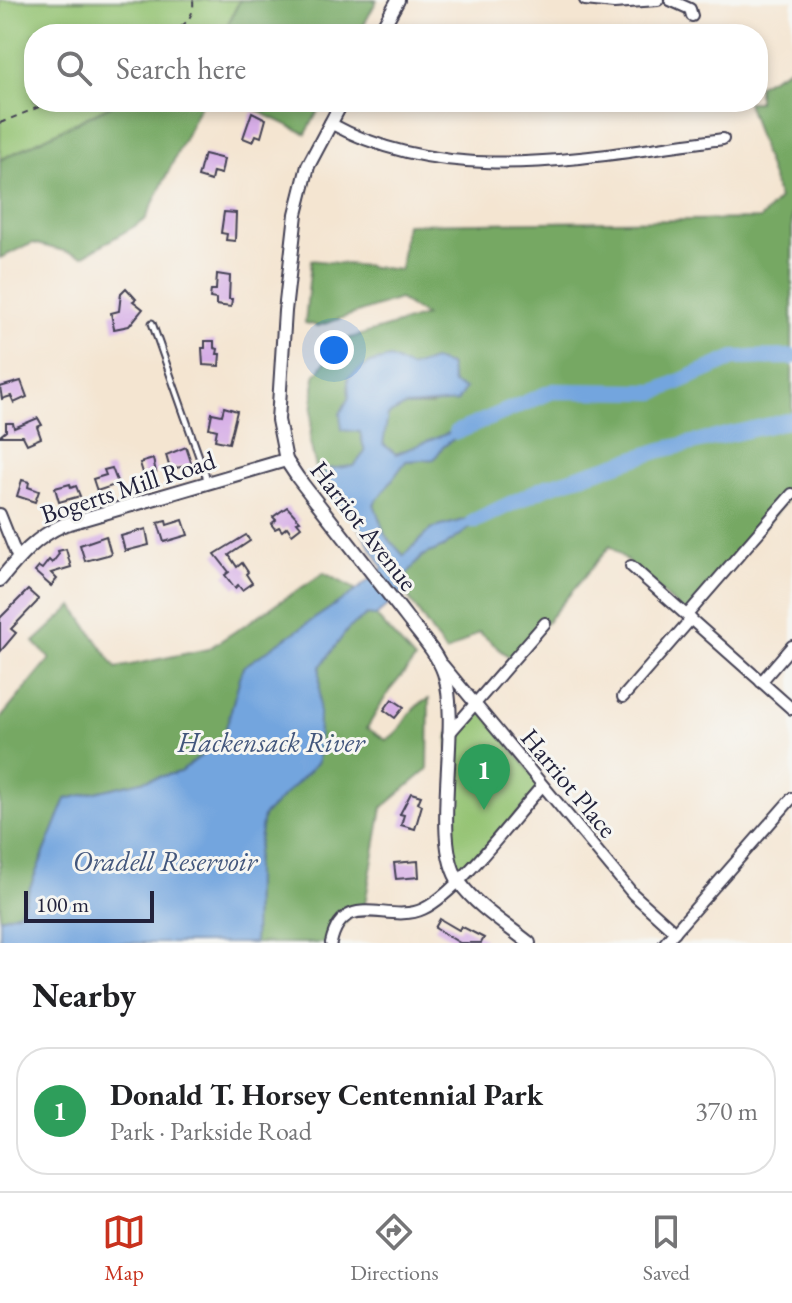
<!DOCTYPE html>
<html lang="en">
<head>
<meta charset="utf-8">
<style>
	:root { --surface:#fff; --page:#f2f2f2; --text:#202124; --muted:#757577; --line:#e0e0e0; --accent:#c8321e }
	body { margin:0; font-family:"EB Garamond",serif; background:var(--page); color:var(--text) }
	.scale { position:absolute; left:24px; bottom:20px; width:130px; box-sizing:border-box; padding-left:8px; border:4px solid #22223b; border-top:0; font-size:22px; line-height:28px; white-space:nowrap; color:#22223b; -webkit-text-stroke:6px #f6f6f2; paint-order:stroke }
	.you { position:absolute; left:334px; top:350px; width:28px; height:28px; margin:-20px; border:6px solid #fff; border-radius:50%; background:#1a73e8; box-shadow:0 0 0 12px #1a73e833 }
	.badge { display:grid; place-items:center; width:52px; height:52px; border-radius:50%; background:var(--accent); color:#fff; font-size:26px; font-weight:700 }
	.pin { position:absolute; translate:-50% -66px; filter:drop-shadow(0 2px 4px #0008) }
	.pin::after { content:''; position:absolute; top:42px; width:28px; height:24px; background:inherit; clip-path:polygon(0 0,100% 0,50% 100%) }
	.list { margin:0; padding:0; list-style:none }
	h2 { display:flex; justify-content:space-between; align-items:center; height:104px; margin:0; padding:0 32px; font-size:34px }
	h2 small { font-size:26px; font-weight:400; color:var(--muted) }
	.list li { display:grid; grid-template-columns:52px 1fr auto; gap:24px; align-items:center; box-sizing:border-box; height:128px; margin:0 16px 16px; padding:0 16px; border:2px solid var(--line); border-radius:32px }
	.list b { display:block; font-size:30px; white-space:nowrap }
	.list p { margin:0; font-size:26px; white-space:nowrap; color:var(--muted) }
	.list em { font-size:26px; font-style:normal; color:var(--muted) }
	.icon { flex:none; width:44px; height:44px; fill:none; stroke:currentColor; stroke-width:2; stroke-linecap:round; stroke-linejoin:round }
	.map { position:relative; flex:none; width:792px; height:943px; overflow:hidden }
	.search { position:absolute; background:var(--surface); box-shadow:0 4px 12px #0003; left:24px; right:24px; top:24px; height:88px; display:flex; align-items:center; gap:20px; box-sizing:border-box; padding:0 28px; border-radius:32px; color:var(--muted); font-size:30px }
	.sheet { height:248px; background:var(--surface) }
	nav { display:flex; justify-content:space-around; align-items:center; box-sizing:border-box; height:112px; border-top:2px solid var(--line); background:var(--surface); font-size:22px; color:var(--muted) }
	nav a { display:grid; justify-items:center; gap:4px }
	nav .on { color:var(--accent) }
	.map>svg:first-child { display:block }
	.green { fill:#93c271; stroke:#5a7256; stroke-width:2 }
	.forest { fill:#76a863; stroke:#4c654f; stroke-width:2 }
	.water { fill:#73a5de; stroke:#4a648c; stroke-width:2 }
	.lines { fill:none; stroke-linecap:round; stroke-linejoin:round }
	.river { stroke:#73a5de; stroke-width:16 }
	.building { fill:#d6ade6 }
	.service-casing { stroke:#423f52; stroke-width:9 }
	.minor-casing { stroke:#423f52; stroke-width:14 }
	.tertiary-casing { stroke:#423f52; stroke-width:16 }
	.path { stroke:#423f52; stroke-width:2; stroke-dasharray:6 6; stroke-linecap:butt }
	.service { stroke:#fff; stroke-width:5 }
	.minor { stroke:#fff; stroke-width:10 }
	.tertiary { stroke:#fff; stroke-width:12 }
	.labels { text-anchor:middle; stroke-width:6; stroke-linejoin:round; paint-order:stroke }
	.street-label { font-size:26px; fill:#22223b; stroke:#f6f6f2 }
	.water-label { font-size:28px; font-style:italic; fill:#42567c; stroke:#f6f6f2 }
</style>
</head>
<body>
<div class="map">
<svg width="792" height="943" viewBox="0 0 792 943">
	<rect width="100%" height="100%" fill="#f6f6f2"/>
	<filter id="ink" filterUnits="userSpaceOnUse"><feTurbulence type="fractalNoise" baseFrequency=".0125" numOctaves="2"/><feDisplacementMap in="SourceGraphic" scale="16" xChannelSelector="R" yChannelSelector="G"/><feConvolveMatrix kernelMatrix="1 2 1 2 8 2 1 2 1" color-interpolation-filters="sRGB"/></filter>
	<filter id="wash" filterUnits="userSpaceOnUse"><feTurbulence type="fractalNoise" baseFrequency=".006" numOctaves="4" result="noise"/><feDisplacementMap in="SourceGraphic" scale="32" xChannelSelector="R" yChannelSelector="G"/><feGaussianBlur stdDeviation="1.8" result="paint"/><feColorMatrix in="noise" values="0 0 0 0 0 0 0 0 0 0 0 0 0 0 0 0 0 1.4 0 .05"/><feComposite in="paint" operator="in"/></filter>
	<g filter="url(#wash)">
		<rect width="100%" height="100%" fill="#f4e5d1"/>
		<!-- green -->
		<g class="green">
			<polygon points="0,0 240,0 223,34 34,34 34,102 118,102 0,160"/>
			<polygon points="476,704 542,786 458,881 454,869 448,735"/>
		</g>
		<!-- forest -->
		<g class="forest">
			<polygon points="240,0 377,0 359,34 223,34"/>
			<polygon points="792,67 792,494 687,615 610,546 514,661 479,632 446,653 404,591 412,590 404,578 422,556 443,547 490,513 431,529 404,556 385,535 374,504 406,461 434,459 443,447 473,424 396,454 383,444 387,415 405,406 432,406 453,384 449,365 433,360 410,368 390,358 370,363 348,378 349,397 340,414 360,431 365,452 354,466 328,469 319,481 310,442 315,376 340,341 425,316 399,299 318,326 305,323 311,260 400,270 406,224 760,219 779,199 747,102 758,102 758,85"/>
			<polygon points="118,102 202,102 145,220 83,256 33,243 0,258 0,160"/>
			<polygon points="239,102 323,102 306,134"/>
			<polygon points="324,573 357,590 243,667 223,739 180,772 66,799 20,912 0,918 0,719 50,659 34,642 73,606 116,668 208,649"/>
			<path d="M 367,615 L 376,616 L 415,660 L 389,691 L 367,728 L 386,740 C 408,728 403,710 429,699 L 428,769 L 382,808 L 364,910 L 353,912 L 331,943 L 254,943 L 255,865 L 263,816 L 317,762 L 320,667 L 348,629 Z"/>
		</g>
		<!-- water -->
		<polygon class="water" points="390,358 410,368 433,360 449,365 453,384 465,389 457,402 405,406 388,415 383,444 396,454 476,422 443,447 434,459 406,461 374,504 385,535 404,556 431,529 493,512 443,547 422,556 404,578 413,590 404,591 376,616 367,615 348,629 320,667 318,762 263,816 255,865 254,943 0,943 0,918 20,912 66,799 180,772 223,739 243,667 357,590 383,568 348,509 338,507 319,481 328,469 354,466 365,452 360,432 342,430 340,414 349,397 348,378 370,363"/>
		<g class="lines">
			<!-- river -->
			<g class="river">
				<polyline points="457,432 553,391 655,392 734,358 792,357"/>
				<polyline points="474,521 546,487 661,450 792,420"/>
			</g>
		</g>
		<g id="blocks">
			<!-- building -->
			<g class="building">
				<polygon points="252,112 266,119 261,137 256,135 253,142 243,138"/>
				<polygon points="204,154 224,159 221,174 213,172 211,181 198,177"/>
				<polygon points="224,212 236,213 235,241 226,240 227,234 221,233"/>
				<polygon points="217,274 230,276 229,299 232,299 231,307 216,305 216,299 210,298 211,290 216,290"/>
				<polygon points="126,288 136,299 133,301 143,309 129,326 114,329 111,313 119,311 121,293"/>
				<polygon points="205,341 214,341 214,348 218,349 217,354 220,354 219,366 203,365 202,348 205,348"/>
				<polygon points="21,381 27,397 14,403 11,396 2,399 0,387"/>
				<polygon points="224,407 237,411 229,443 215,440 217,430 209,428 212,413 222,415"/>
				<polygon points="38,418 42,425 37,427 41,438 27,444 23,436 0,436 6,431 6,423 13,423 14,428"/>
				<polygon points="186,447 192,465 170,469 166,455"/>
				<polygon points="153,459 156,472 144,476 140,463"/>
				<polygon points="112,468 118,484 97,491 93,479 106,475 104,470"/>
				<polygon points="22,480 29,482 28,487 39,491 35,502 17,496"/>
				<polygon points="70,484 71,488 76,486 80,496 59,502 55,488"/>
				<polygon points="287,507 300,521 297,522 301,527 292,534 287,527 282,531 279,527 275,529 271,524 276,520 273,517"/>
				<polygon points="183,520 188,535 164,542 158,523 166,521 167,525"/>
				<polygon points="146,529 149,545 125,551 121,536"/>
				<polygon points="246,535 250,541 229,555 237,567 242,563 248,572 246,574 252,583 242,590 238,585 235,588 225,575 229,572 215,554"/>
				<polygon points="106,536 111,554 85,561 80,545"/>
				<polygon points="66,549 71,567 51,573 57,579 51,586 35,572 39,567 42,569 49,560 52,563 59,554 58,551"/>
				<polygon points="28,590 38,599 37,602 11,629 16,633 0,652 0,618"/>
				<polygon points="392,699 404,707 395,718 384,710"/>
				<polygon points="411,793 421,796 418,803 422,805 415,829 401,825 404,815 400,814"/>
				<polygon points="418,861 419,877 396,879 394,863"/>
				<polygon points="440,919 459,930 461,926 484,938 481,943 460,943 435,928"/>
			</g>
		</g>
	</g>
	<g filter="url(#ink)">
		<use href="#blocks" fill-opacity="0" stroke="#423f52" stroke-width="2"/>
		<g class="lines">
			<!-- service casing -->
			<g class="service-casing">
				<polyline id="service" points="152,323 208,482"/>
			</g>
			<!-- minor casing -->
			<g class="minor-casing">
				<g id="minor">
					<polyline points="585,0 614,3 658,0"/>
					<polyline points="670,0 690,9 692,16"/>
					<path d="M 330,123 C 451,190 594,155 723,139"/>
					<polyline points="0,514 18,559"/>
					<polyline points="631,566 792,709"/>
					<polyline points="687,615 792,494"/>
					<polyline points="443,665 633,894 675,932"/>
					<polyline points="761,682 792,646"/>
					<polyline points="623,697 691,619"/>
					<polyline points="448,735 545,623"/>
					<path d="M 331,943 C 343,888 389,925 423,909 C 458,893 514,817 542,786"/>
					<polyline points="665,943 792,798"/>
				</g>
			</g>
			<!-- tertiary casing -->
			<g class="tertiary-casing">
				<g id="tertiary">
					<polyline points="379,34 398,0"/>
					<path d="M 342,102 L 308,166 L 296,214 L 285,311 L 278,420 L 286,460 L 298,478 C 334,525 371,571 407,618 C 420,635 437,653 444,673 C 462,728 429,841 460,883 C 477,907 507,925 529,943"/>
					<path d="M 0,580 C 19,557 36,537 63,525 L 286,460"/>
				</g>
			</g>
			<!-- path -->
			<g class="path">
				<path d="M 172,34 C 185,24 195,17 193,0"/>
				<polyline points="0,123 51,102"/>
			</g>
			<!-- service -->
			<use href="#service" class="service"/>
			<!-- minor -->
			<use href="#minor" class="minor"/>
			<!-- tertiary -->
			<use href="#tertiary" class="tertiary"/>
		</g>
	</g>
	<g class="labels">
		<!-- street labels -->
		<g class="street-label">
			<text transform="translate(128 487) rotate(-18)" y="9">Bogerts Mill Road</text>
			<text transform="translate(364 526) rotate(52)" y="9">Harriot Avenue</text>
			<text transform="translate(569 783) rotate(50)" y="9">Harriot Place</text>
		</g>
		<!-- water labels -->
		<g class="water-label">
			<text x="271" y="752">Hackensack River</text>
			<text x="165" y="871">Oradell Reservoir</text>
		</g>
	</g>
</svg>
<div class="scale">100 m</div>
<div class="you"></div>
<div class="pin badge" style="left:484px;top:810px;background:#2e9e5b">1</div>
<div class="search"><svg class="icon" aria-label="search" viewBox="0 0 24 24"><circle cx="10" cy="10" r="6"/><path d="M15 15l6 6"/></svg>Search here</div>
</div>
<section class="sheet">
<h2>Nearby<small></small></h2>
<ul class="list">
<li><span class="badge" style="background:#2e9e5b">1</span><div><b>Donald T. Horsey Centennial Park</b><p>Park · Parkside Road</p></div><em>370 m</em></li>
</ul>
</section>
<nav>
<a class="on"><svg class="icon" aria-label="map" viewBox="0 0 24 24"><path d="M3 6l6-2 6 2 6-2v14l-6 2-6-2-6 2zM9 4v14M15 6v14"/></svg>Map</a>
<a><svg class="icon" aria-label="directions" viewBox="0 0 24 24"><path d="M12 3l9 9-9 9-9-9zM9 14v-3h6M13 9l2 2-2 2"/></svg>Directions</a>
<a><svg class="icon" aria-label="saved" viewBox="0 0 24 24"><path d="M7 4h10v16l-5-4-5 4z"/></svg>Saved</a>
</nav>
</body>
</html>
